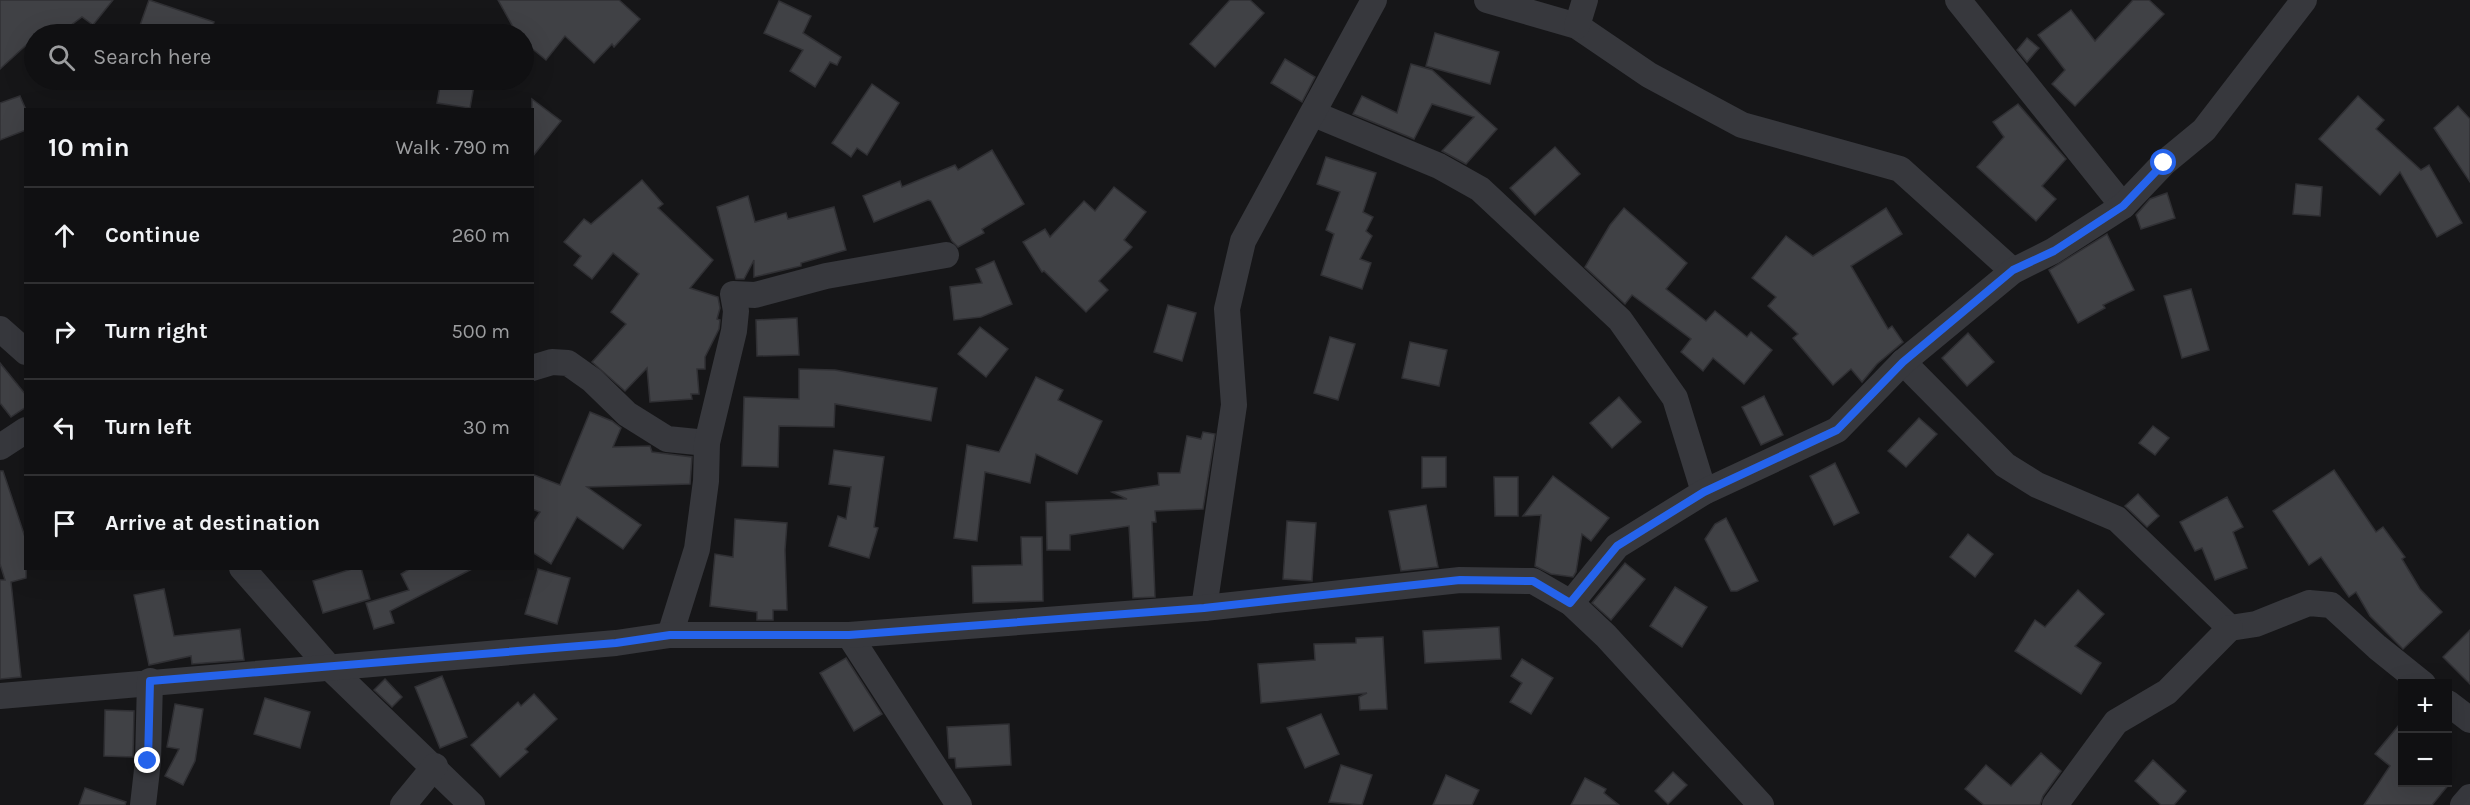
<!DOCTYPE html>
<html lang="en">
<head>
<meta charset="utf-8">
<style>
	:root { --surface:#101012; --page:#19191b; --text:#f1f3f6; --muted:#9c9d9f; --line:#303032 }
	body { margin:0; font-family:Karla,sans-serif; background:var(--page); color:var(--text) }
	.controls { position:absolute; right:18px; bottom:18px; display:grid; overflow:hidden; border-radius:0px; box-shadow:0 6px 24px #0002 }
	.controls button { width:54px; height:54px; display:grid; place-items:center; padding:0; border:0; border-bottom:2px solid var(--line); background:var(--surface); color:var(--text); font:30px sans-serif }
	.stop { position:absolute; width:18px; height:18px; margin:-14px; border:4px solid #2563eb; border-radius:50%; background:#fff }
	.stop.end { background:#2563eb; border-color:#fff; box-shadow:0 2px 6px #0008 }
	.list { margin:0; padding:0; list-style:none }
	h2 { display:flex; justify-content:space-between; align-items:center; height:78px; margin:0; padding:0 24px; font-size:26px }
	h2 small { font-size:20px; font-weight:400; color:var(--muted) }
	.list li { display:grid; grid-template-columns:39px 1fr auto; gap:18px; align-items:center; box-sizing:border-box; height:96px; padding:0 24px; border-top:2px solid var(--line) }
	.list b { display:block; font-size:22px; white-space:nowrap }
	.list em { font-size:20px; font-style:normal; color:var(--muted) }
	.icon { flex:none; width:33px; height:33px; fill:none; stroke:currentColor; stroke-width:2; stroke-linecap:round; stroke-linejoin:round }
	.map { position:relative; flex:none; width:2470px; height:805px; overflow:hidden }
	.search { position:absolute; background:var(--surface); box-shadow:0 6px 24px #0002; left:24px; top:24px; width:510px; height:66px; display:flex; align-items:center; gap:15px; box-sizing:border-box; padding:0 21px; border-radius:33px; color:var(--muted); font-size:22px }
	.panel { position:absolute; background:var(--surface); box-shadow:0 6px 24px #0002; left:24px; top:108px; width:510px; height:462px; border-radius:0px }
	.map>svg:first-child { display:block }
	.building { fill:#404145; stroke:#303034; stroke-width:1.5 }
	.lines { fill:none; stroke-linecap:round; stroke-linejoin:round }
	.minor { stroke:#37383d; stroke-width:26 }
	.route { stroke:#2563eb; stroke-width:8 }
</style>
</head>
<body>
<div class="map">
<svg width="2470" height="805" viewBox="0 0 2470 805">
	<rect width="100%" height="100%" fill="#161618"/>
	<!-- building -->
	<g class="building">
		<polygon points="0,0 113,0 93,25 82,17 59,34 34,34 34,38 0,69"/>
		<polygon points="149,0 214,22 210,34 148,34 138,31"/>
		<polygon points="498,0 619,0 640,19 614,47 612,44 594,63 565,36 546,60 524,42 524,34 517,34"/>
		<polygon points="1230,0 1250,0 1264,13 1215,67 1190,44"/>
		<polygon points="2133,0 2149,0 2164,14 2075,106 2052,84 2065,70 2038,35 2071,10 2095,41"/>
		<polygon points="779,1 811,16 803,33 841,57 837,65 830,62 815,87 790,71 803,50 764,33"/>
		<polygon points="1435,33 1499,52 1490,84 1426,66"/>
		<polygon points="2027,38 2039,48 2027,62 2017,50"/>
		<polygon points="1285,59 1315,77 1302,102 1271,83"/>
		<polygon points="1411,64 1432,70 1497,129 1466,164 1442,151 1474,117 1432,104 1414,139 1353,114 1362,96 1397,113"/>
		<polygon points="441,80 475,80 470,108 437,103"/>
		<polygon points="872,84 899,103 867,155 857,148 851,157 832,143"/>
		<polygon points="20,96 26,110 26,130 0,140 0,103"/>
		<polygon points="2358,96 2384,120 2376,129 2421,170 2429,165 2462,223 2437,237 2400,172 2380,195 2319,139"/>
		<polygon points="532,99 561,121 532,157"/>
		<polygon points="2018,104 2066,159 2042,186 2056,199 2036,221 1977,167 2004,137 1993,122"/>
		<polygon points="2458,106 2470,119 2470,182 2434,128"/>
		<polygon points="1555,147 1580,174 1535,215 1510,188"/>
		<polygon points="992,150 1024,204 982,229 984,233 958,247 952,241 931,201 928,200 874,222 863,196 900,181 902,187 955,165 958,170"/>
		<polygon points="1326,157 1376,173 1363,212 1373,217 1366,231 1372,236 1360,259 1371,263 1362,289 1321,275 1334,234 1326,230 1340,192 1317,184"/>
		<polygon points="642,180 663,204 658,208 713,260 690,288 718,297 720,308 717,319 720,320 719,329 705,357 705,369 697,369 699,394 691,394 692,399 650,402 647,368 625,391 592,362 626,324 611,312 639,274 613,253 592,279 574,265 581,256 564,242 584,219 591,224"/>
		<polygon points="2296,184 2322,187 2320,216 2293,214"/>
		<polygon points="1114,187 1146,212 1124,240 1132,247 1099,281 1108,290 1086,312 1044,271 1042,272 1023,242 1045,229 1050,237 1084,201 1095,211"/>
		<polygon points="2167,193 2175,218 2141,229 2136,215 2150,199"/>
		<polygon points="748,196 755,222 786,213 788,219 834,207 846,250 801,263 801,266 754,277 754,260 744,279 736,279 717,207"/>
		<polygon points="1624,208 1687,263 1666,289 1706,321 1715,311 1747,337 1751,332 1772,350 1744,384 1713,358 1703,371 1681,352 1691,339 1632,295 1625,304 1585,267 1610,225"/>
		<polygon points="1886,208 1902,234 1851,266 1888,329 1892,326 1903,342 1877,364 1862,382 1851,369 1833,385 1793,338 1798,334 1768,306 1776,297 1752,278 1786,236 1813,256"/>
		<polygon points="2107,234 2134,290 2103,305 2105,308 2078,323 2049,270"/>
		<polygon points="994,261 1012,304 981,317 954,320 950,287 982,283 976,269"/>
		<polygon points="2191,289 2209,350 2182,358 2164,296"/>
		<polygon points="1168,305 1196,313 1182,361 1154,352"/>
		<polygon points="797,318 799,355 757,356 756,320"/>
		<polygon points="980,327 1008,349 986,377 958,354"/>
		<polygon points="1968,333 1994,362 1967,386 1942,358"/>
		<polygon points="1330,337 1355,344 1338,400 1314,393"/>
		<polygon points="1410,342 1447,350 1439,386 1402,378"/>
		<polygon points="0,363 26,395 26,407 11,417 0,403"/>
		<polygon points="799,369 835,370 937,388 931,421 835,404 834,427 779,426 778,467 742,466 744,397 799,399"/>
		<polygon points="1036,377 1063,390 1058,400 1102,421 1077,474 1036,454 1030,483 985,472 977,541 954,538 967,445 999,452"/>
		<polygon points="1764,396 1783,435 1761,445 1742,407"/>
		<polygon points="1619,397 1641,422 1612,448 1590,423"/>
		<polygon points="590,412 612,421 621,428 613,447 650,446 652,452 692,457 690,484 587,487 641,525 623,549 577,517 551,564 532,552 532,524 540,512 532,509 532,474 560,485"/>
		<polygon points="1919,418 1937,434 1906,467 1888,451"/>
		<polygon points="2153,426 2169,438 2155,455 2139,443"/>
		<polygon points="1203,432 1215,434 1203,509 1155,511 1156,522 1152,522 1155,597 1133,598 1129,526 1070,535 1070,550 1047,550 1046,502 1127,499 1112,492 1159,485 1158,473 1180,473 1187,436 1201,439"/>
		<polygon points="834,450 884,457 874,527 878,528 869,558 829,546 838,516 846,519 851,487 829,484"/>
		<polygon points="1422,457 1446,457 1446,487 1422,488"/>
		<polygon points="1835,463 1859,513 1834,525 1810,476"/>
		<polygon points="2334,470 2376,532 2383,527 2405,557 2402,559 2420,589 2442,612 2403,649 2370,616 2356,592 2349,597 2321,557 2309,565 2273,511"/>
		<polygon points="0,471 3,471 26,540 26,578 11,582 21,677 0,679 0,580 5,580 0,564"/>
		<polygon points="1553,476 1609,518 1591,541 1582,534 1576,572 1573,577 1551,574 1535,566 1541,515 1523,516"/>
		<polygon points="1494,477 1518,477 1518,516 1495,516"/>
		<polygon points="2138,494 2159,516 2147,527 2125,506"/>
		<polygon points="2227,497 2243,527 2233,532 2247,568 2215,580 2202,548 2195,551 2180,522"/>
		<polygon points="1426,505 1438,567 1401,571 1389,511"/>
		<polygon points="1726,518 1758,581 1737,591 1731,591 1705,539 1715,524"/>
		<polygon points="735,519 787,523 785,550 787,610 773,610 773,620 757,620 757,612 710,606 715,554 733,557"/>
		<polygon points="1287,521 1316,523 1312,581 1283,579"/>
		<polygon points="1968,534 1993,554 1975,577 1950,557"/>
		<polygon points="1021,537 1042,537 1043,601 973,603 972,566 1022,565"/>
		<polygon points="1625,563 1645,579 1611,620 1592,603"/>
		<polygon points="355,568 361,568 370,599 323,613 313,581"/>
		<polygon points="411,568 474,568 390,611 394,623 374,629 366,603 409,590 401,574"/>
		<polygon points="538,569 570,578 557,624 525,614"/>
		<polygon points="1675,587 1707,607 1682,647 1650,626"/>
		<polygon points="164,589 174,636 240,629 244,660 192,664 191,656 149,665 134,595"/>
		<polygon points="2078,590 2104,614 2075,646 2101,663 2081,694 2015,651 2035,620 2045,627"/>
		<polygon points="1499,627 1501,659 1425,663 1423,631"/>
		<polygon points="2470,630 2470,684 2443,657"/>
		<polygon points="1383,637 1387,709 1360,710 1359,697 1367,693 1261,703 1258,664 1315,660 1314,644 1356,643 1356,638"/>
		<polygon points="846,658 882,714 854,731 820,673"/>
		<polygon points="1522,659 1553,678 1531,714 1510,702 1522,683 1511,676"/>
		<polygon points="442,676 467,737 440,748 415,687"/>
		<polygon points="385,679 402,697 392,707 374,690"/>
		<polygon points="534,694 557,719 525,749 528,752 500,777 471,745 518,702 521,706"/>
		<polygon points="265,698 310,712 300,748 254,734"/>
		<polygon points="175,704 203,709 195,761 183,785 165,776 179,749 167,747"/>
		<polygon points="105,710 134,711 133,757 104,756"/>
		<polygon points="1321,714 1339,754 1305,768 1287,728"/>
		<polygon points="2403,720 2403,783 2450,783 2432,805 2364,805 2390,766 2375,754"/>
		<polygon points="1009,724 1011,765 956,768 955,758 949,758 947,727"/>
		<polygon points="2041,753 2061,771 2043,796 2040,805 1984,805 1965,789 1986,765 2011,786"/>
		<polygon points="2153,760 2186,791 2174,805 2161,805 2135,781"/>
		<polygon points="1341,765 1372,775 1362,805 1329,802"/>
		<polygon points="1673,772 1687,785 1668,804 1655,791"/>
		<polygon points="1446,775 1479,790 1472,805 1433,805"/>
		<polygon points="1585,778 1606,789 1604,793 1619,805 1571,805"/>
		<polygon points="85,788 126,802 125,805 79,805"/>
	</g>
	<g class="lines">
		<!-- minor -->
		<g class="minor">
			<polyline points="1487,0 1577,26 1649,75 1742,125 1900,169 2013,271"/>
			<polyline points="1958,0 2123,206"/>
			<polyline points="1577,26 1585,0"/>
			<polyline points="1314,114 1439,166 1480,189 1620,320 1675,398 1704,492"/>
			<polyline points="0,329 26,352"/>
			<polyline points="1903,362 2005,465 2037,485 2117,519 2230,628 2256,624 2309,603 2331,605 2377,647 2423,684"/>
			<polyline points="532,368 552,362 568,363 592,380 627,414 667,439 707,443"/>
			<polyline points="0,447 26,430"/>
			<polyline points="242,568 329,667 472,805"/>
			<polyline points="1571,603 1617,546 1704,492 1837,430 1903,362 2013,271 2053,251 2123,206 2164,163 2204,130 2304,0"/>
			<polyline points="1204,608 1234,405 1227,309 1243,241 1374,0"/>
			<polyline points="670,635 697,549 706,481 707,443 734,331 736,311 733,294 755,295 826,276 946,255"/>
			<polyline points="849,635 959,805"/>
			<polyline points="0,696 616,643 670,635 849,635 1204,608 1460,580 1533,581 1571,603 1606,636 1761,805"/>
			<polyline points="2448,703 2470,720"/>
			<polyline points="143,805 148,761 150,681"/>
			<polyline points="403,805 435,766"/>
			<polyline points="2055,805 2116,722 2167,692 2230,628"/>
			<polyline points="2463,805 2470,797"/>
		</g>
	</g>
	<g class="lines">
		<!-- route -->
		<polyline class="route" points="148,761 150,681 616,643 670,635 849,635 1204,608 1460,580 1533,581 1570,603 1617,546 1704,492 1837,430 1903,362 2013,270 2054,251 2123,206 2164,163"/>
	</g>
</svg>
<div class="controls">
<button>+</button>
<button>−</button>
</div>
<div class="stop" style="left:2164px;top:163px"></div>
<div class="stop end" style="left:148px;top:761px"></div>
<div class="search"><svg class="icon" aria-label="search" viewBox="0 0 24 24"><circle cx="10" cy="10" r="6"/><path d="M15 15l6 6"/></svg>Search here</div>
<section class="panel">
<h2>10 min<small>Walk · 790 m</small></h2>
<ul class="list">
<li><svg class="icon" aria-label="ahead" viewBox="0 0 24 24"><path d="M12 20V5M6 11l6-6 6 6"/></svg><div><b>Continue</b></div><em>260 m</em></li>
<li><svg class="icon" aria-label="right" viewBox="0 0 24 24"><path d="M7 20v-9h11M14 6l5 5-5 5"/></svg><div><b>Turn right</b></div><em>500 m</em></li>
<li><svg class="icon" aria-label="left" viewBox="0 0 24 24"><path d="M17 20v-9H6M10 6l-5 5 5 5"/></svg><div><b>Turn left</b></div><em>30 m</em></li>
<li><svg class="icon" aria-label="arrive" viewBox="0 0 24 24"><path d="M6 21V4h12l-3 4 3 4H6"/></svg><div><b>Arrive at destination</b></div></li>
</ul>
</section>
</div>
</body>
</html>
